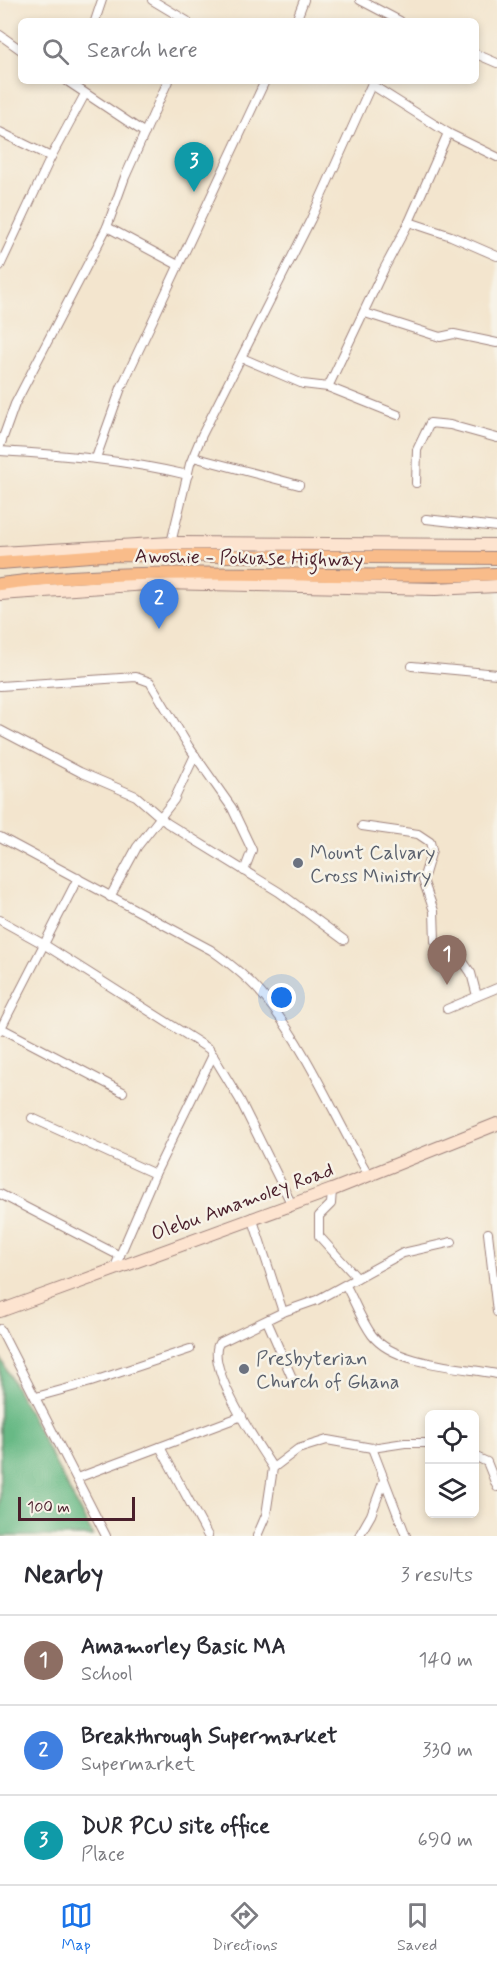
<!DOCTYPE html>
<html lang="en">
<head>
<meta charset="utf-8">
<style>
	:root { --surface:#fff; --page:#f2f2f3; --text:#2b2b33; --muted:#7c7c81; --line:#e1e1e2; --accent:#1a73e8 }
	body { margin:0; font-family:Mynerve,sans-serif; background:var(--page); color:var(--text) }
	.controls { position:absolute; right:18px; bottom:18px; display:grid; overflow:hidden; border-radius:9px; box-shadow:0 3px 9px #0003 }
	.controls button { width:54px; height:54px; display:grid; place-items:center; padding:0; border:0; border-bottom:2px solid var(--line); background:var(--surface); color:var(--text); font:30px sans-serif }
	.scale { position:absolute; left:18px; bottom:15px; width:117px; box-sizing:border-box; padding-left:6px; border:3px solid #4a1f2b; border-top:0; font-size:16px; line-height:21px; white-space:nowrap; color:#4a1f2b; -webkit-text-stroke:4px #f7f3e8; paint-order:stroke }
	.you { position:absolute; left:282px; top:998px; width:21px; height:21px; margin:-15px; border:4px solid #fff; border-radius:50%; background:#1a73e8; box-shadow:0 0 0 9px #1a73e833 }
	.badge { display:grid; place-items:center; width:39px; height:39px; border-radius:50%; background:var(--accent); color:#fff; font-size:20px; font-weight:700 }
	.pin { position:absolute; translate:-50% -50px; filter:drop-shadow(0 2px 3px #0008) }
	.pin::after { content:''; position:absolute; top:32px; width:21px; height:18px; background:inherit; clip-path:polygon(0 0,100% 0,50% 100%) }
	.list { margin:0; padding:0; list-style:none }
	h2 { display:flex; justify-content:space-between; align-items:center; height:78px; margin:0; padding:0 24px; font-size:26px }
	h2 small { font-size:20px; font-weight:400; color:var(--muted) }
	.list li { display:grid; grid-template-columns:39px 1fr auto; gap:18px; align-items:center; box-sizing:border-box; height:90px; padding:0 24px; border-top:2px solid var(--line) }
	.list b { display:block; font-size:22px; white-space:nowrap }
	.list p { margin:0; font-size:20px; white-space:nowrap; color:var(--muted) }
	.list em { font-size:20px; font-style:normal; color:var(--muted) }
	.icon { flex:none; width:33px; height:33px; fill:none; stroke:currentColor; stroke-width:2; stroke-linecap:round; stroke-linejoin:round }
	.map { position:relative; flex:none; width:497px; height:1536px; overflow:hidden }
	.search { position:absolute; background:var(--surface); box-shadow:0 3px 9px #0003; left:18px; right:18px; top:18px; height:66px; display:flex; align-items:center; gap:15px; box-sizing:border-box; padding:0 21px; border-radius:9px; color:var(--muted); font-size:22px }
	.sheet { height:348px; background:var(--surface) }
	nav { display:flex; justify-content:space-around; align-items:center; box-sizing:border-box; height:84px; border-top:2px solid var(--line); background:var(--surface); font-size:16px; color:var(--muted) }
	nav a { display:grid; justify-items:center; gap:3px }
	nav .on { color:var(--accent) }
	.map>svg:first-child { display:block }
	.forest { fill:#68b985; stroke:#596c58; stroke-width:1.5 }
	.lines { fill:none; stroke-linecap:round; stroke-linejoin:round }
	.street-casing { stroke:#9e827c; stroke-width:10 }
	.secondary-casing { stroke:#9e827c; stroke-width:14 }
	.primary-casing { stroke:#9e827c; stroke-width:14 }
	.street { stroke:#fff; stroke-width:8 }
	.secondary { stroke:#fde4d0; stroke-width:12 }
	.primary { stroke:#f9bc8a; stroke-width:12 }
	.worship-dot { fill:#6b7280; stroke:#f7f3e8; stroke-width:2 }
	.labels { text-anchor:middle; stroke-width:5; stroke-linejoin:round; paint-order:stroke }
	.street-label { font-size:20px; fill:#4a1f2b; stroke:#f7f3e8 }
	.worship-label { font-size:20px; fill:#5b616d; stroke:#f7f3e8; text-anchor:start }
</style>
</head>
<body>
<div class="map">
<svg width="497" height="1536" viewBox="0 0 497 1536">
	<rect width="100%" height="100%" fill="#f7f3e8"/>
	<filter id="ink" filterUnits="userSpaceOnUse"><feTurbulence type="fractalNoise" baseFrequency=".0167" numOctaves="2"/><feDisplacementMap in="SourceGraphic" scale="12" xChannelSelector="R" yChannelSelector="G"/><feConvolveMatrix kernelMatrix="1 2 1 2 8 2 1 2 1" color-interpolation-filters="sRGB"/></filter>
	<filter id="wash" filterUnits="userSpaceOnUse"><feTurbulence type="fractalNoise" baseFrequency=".008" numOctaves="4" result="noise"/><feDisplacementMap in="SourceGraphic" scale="24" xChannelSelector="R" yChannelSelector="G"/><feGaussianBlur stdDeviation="1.35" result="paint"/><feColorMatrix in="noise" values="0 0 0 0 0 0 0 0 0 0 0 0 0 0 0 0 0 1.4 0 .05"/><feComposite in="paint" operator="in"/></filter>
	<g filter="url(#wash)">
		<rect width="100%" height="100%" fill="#f3e5ce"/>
		<!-- forest -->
		<polygon class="forest" points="0,1357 93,1536 0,1536"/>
	</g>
	<g filter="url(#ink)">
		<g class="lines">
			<!-- street casing -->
			<g class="street-casing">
				<g id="street">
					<polyline points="152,0 187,21"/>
					<polyline points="360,0 400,21"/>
					<polyline points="95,21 102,0"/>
					<polyline points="296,21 304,0"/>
					<polyline points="0,35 21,50"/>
					<polyline points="476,54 497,63"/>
					<polyline points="67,81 145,133"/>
					<polyline points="372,85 448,133 497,157"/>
					<polyline points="0,132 51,157"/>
					<polyline points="409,222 451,236 497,256"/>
					<polyline points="107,227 178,265"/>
					<polyline points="0,266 51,157 85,94"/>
					<polyline points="365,313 440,337 454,334 497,343"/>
					<polyline points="242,358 303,384 328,387 398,415"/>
					<polyline points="328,387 384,269 409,222 448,133"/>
					<polyline points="0,446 15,404 107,227 125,177 168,81"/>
					<path d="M 0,451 C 64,455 126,460 188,475"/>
					<polyline points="193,457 299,485"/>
					<polyline points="96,458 121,388 265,81"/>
					<polyline points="416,483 417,450 430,423 450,425 497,438"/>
					<polyline points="426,519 497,527"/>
					<polyline points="171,543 190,464 202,435 311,219 373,81"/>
					<polyline points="412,666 497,674"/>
					<polyline points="0,686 136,677 150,682 189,747 232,808 252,850 244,871"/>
					<polyline points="0,730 80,772 136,796 167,823 279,892 344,940"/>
					<polyline points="362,826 418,834 430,842 432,850 423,880 434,911 435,941 442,954 464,963 471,973 477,996"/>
					<path d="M 0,837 L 211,950 C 231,964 250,979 266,999 C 308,1051 334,1116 368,1174"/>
					<polyline points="110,897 137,847 174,800 195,755"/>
					<polyline points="0,920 45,945 209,1049 240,1100 291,1203"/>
					<polyline points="447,1009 497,988"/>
					<polyline points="1,1028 123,1092"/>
					<polyline points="0,1030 78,878"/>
					<polyline points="32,1118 155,1174"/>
					<polyline points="332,1190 331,1204 319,1216 319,1236 357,1278"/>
					<polyline points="0,1194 120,1256"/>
					<polyline points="252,1217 283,1312"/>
					<polyline points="488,1233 497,1312"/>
					<polyline points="114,1269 155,1174 213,1055"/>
					<path d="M 346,1286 C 355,1302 361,1320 372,1335 C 394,1365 462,1367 497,1374"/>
					<polyline points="267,1321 293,1380"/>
					<polyline points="0,1329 106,1536"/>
					<polyline points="36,1397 91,1382 190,1349"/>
					<polyline points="160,1447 208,1536"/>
					<polyline points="372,1448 406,1536"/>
					<polyline points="474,1456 487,1462 497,1487"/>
					<path d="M 273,1468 C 258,1445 205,1367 219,1343 L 283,1312 L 317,1300 L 403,1253 L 452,1242"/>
					<polyline points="77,1478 242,1416"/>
					<polyline points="257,1536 266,1515 273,1468 298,1449 327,1440 372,1448 405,1443 430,1443"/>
					<polyline points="359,1536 371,1515 384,1480"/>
				</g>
			</g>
			<!-- secondary casing -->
			<g class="secondary-casing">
				<g id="secondary">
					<polyline points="0,553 171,543 497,545"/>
					<polyline points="0,594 162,583 435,589 497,586"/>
					<polyline points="0,1311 332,1190 497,1124"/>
				</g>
			</g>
			<!-- primary casing -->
			<g class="primary-casing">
				<g id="primary">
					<polyline points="0,563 103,555 497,558"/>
					<path d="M 0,584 C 165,563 331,581 497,574"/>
				</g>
			</g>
			<!-- street -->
			<use href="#street" class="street"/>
			<!-- secondary -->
			<use href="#secondary" class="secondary"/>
			<!-- primary -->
			<use href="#primary" class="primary"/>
		</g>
	</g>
	<!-- markers -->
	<g class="worship-dot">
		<circle cx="298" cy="863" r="6"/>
		<circle cx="244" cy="1369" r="6"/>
	</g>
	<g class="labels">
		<!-- street labels -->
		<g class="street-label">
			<text transform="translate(249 557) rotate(1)" y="7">Awoshie - Pokuase Highway</text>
			<text transform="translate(242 1201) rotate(-20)" y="7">Olebu Amamoley Road</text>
		</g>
		<!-- worship labels -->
		<g class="worship-label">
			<text x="310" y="859">Mount Calvary<tspan x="310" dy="23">Cross Ministry</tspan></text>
			<text x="256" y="1365">Presbyterian<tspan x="256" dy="23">Church of Ghana</tspan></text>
		</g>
	</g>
</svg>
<div class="controls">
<button><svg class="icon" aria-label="locate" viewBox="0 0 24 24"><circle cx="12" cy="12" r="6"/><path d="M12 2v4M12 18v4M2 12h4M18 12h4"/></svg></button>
<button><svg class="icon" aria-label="layers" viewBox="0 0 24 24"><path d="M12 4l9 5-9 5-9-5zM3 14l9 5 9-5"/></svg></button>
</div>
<div class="scale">100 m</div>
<div class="you"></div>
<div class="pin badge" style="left:447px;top:985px;background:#8d6e63">1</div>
<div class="pin badge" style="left:159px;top:629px;background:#3f7fe0">2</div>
<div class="pin badge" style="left:194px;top:192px;background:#0f9aa8">3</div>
<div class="search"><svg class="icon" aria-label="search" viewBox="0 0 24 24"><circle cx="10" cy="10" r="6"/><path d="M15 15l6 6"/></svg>Search here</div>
</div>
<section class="sheet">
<h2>Nearby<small>3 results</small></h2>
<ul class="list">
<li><span class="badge" style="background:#8d6e63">1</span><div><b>Amamorley Basic MA</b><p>School</p></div><em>140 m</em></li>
<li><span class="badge" style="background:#3f7fe0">2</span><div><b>Breakthrough Supermarket</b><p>Supermarket</p></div><em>330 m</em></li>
<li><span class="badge" style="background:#0f9aa8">3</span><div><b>DUR PCU site office</b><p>Place</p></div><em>690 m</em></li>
</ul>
</section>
<nav>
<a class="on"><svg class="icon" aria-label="map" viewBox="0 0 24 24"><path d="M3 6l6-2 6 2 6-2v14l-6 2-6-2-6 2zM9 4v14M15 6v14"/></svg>Map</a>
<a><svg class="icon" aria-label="directions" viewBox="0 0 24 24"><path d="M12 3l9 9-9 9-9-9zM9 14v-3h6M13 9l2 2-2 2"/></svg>Directions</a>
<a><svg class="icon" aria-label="saved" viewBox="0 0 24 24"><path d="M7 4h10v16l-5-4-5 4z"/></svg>Saved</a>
</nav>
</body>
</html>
